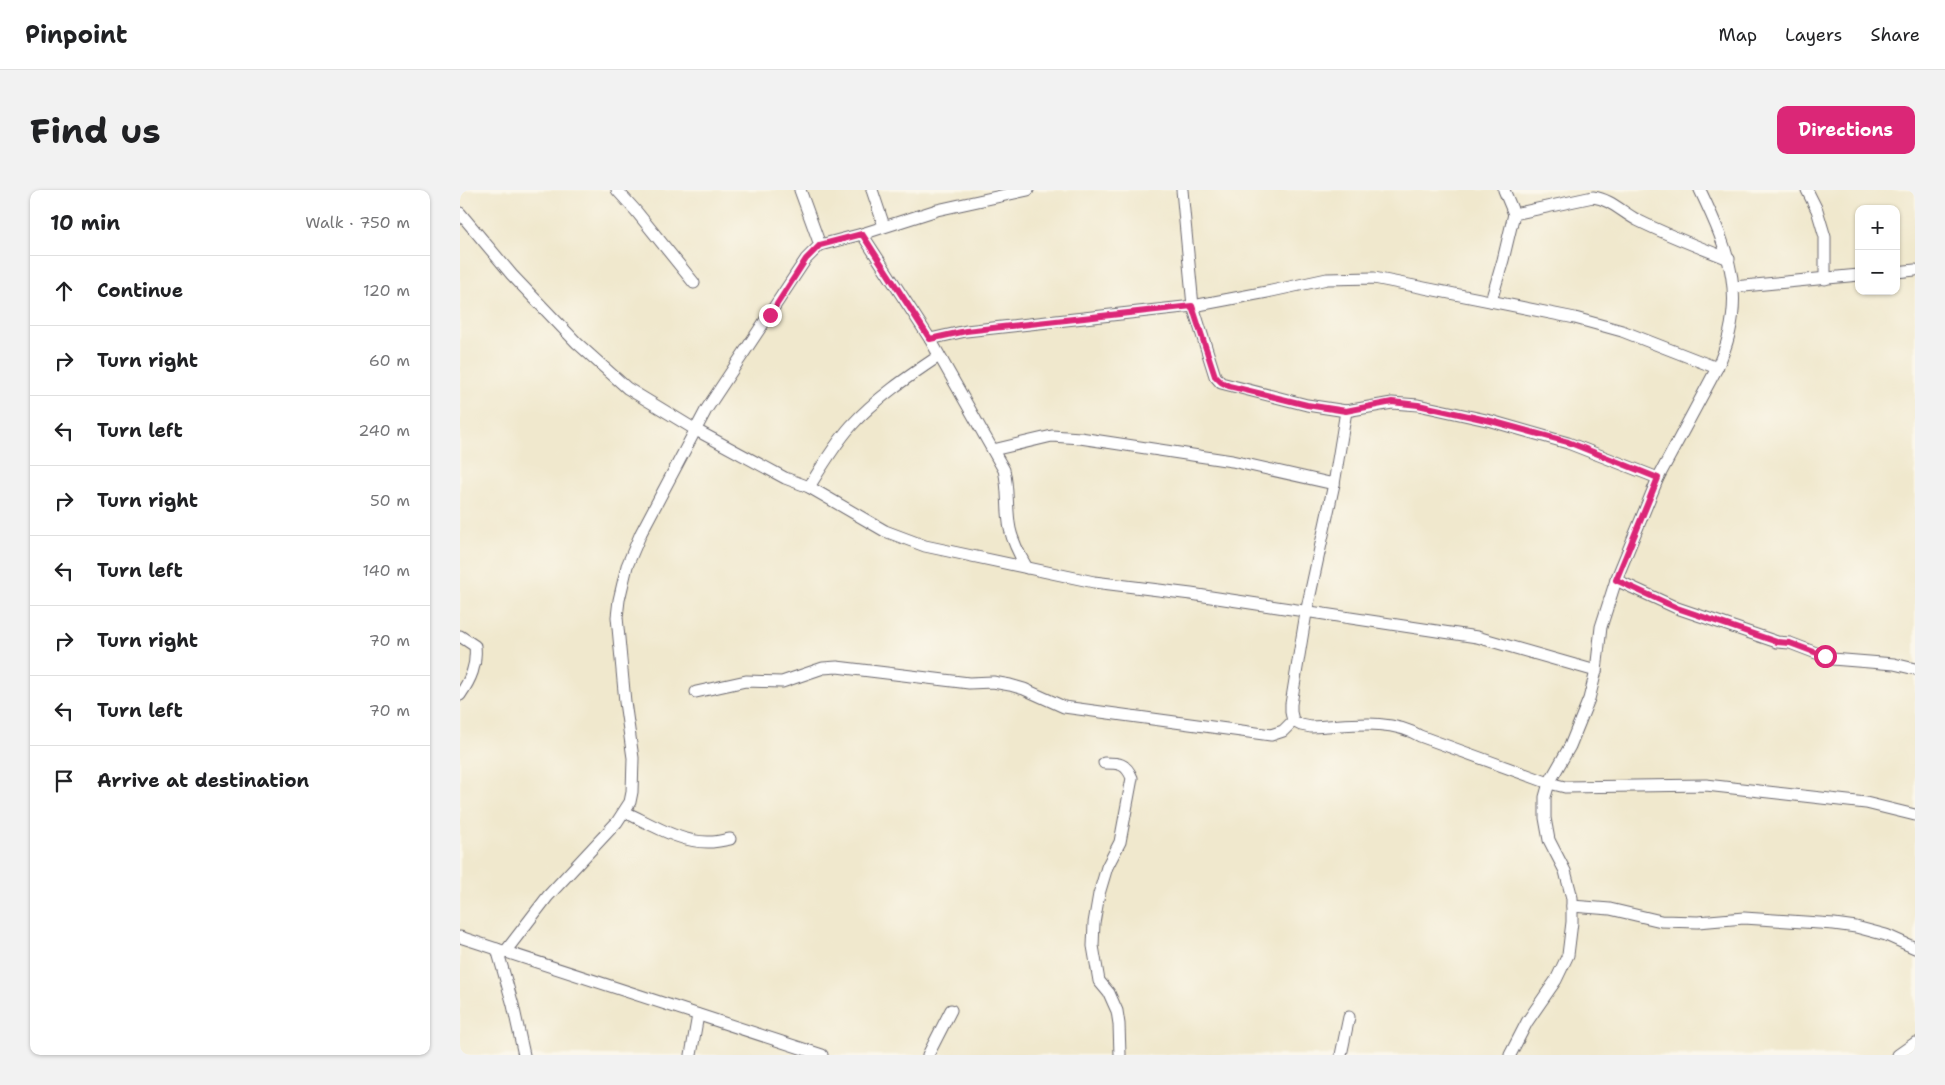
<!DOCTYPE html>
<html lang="en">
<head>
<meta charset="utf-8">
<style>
	:root { --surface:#fff; --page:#f2f2f2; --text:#202124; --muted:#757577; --line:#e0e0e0; --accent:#db2777 }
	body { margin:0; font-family:"Shantell Sans",sans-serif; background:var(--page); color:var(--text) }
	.controls { position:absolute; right:15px; top:15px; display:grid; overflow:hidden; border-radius:10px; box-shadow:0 1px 4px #0004 }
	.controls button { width:45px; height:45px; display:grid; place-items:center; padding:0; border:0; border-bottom:1px solid var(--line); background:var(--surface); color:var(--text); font:25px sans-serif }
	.stop { position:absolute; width:15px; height:15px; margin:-11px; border:4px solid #db2777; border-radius:50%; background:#fff }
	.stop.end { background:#db2777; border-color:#fff; box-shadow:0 1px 5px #0008 }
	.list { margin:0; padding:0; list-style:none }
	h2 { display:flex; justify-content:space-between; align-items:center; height:65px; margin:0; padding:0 20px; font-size:21px }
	h2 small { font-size:16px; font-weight:400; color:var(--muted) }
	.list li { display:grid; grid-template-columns:32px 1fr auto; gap:15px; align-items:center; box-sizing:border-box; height:70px; padding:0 20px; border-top:1px solid var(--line) }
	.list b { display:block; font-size:19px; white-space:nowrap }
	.list em { font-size:16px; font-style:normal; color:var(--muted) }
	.icon { flex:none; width:28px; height:28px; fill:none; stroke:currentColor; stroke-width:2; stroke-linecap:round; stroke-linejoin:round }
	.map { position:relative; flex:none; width:1455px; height:865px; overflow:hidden; border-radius:10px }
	header { display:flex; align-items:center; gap:30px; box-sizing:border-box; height:70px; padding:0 25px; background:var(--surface); border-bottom:1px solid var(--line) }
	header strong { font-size:24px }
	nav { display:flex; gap:28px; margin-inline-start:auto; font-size:18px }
	.intro { display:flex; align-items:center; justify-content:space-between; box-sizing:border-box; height:120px; padding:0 30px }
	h1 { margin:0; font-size:35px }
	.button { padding:12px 22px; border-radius:10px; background:var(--accent); color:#fff; font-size:18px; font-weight:700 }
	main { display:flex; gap:30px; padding:0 30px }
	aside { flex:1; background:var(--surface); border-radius:10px; box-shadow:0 1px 4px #0004 }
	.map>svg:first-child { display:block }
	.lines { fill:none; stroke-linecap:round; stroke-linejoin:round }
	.minor-casing { stroke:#6a676e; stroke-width:13 }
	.minor { stroke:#fff; stroke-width:11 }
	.route { stroke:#db2777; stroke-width:6 }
</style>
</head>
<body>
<header>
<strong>Pinpoint</strong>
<nav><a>Map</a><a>Layers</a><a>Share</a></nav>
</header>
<div class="intro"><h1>Find us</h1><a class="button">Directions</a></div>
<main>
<aside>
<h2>10 min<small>Walk · 750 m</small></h2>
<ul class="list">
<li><svg class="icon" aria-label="ahead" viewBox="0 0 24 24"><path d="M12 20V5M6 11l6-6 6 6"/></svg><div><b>Continue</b></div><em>120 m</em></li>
<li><svg class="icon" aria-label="right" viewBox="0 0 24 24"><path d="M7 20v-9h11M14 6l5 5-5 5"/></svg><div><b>Turn right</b></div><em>60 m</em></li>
<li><svg class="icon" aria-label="left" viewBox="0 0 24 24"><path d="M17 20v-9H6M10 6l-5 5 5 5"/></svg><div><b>Turn left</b></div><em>240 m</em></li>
<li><svg class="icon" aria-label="right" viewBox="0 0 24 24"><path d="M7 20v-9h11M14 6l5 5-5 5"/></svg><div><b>Turn right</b></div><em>50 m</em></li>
<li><svg class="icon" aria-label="left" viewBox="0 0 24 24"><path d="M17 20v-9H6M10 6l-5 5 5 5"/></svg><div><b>Turn left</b></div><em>140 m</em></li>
<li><svg class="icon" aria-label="right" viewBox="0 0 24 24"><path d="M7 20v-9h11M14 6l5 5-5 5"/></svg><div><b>Turn right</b></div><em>70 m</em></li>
<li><svg class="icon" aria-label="left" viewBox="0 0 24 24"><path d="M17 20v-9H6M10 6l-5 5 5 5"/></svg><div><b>Turn left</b></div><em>70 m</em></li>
<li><svg class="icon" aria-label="arrive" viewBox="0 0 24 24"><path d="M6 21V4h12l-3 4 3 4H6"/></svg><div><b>Arrive at destination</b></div></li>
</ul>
</aside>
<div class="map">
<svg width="1455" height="865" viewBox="0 0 1455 865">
	<rect width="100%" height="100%" fill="#fbf7ec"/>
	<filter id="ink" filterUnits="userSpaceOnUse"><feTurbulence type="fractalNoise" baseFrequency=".02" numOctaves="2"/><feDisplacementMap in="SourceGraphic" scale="10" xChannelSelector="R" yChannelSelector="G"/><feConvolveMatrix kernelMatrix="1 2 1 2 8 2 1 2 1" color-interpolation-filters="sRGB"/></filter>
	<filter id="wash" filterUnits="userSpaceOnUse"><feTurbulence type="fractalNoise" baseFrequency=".0096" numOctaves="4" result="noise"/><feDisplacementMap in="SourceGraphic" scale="20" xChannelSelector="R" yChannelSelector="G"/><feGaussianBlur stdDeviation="1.12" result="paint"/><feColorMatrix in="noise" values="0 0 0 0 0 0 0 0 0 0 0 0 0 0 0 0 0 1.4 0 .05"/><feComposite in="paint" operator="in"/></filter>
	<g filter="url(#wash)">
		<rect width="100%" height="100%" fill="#f0e8cd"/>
	</g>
	<g filter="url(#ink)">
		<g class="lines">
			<!-- minor casing -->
			<g class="minor-casing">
				<g id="minor">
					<polyline points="157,0 176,21 234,93"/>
					<polyline points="340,0 360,55"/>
					<polyline points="412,0 424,36"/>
					<polyline points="722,0 733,116 755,186 761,193 847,215 886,221 932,213 958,215 1031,231 1108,253 1198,288"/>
					<polyline points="1347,0 1357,20 1365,47 1365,89"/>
					<polyline points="0,23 52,85 117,153 167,198 236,240 325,288 349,297 425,341 465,356 634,392 731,404 1017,447 1136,481"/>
					<path d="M 1054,24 L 1133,7 C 1150,9 1162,22 1177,30 C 1207,45 1238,57 1269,69"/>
					<path d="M 402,44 L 470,149 L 544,280 C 549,300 546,319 550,339 C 553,353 560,366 567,378"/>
					<polyline points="1436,82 1455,80"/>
					<polyline points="1274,97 1399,85"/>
					<polyline points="1031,111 1043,70 1054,24 1044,0"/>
					<polyline points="470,149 506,141 733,116 807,102 867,89 914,88 1115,128 1162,141 1257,178"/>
					<path d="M 886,221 L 874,294 L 846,423 L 831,514 L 831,522 L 833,531 L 841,535 L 851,537 C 887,536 928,527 960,546 L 1089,593 L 1105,597 L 1246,595 L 1406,613 L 1455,625"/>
					<polyline points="533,260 592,246 620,248 772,271 874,294"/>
					<path d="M 349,297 C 362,276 375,254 391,236 C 415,209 449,186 479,166"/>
					<polyline points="1156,390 1217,418 1317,452 1330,453 1372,469 1434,474 1455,479"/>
					<path d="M 0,446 L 15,456 C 17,475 11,489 0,505"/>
					<polyline points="236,502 286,491 322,492 363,478 377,477 509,493 533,492 550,495 564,499 604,517 811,545 823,541 833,531"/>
					<path d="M 644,573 C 659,573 666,573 672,588 L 660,652 L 647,677 L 639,704 L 634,733 L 633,756 L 639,791 L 649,803 L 657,821 L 659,834 L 660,865"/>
					<path d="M 165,622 C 191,634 220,653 250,652 C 257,652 263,650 270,649"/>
					<polyline points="1112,716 1150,719 1201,731 1238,732 1284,728 1374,734 1396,737 1426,745 1455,758"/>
					<polyline points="0,747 362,865"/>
					<polyline points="37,759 53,815 64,865"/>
					<polyline points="45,762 88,706 157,632 170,612 172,602 173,568 165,512 157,427 159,410 167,376 181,343 246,220 332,90 346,69 360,55 402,44 477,20 568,0"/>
					<polyline points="231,865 238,825"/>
					<polyline points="468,865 491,820"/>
					<polyline points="881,865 889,827"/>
					<path d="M 1050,865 L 1067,832 L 1096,790 L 1108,765 L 1112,732 L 1112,708 L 1105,681 L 1089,650 L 1085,628 L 1085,607 L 1089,593 L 1110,556 L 1129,509 L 1136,481 L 1141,437 L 1156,390 L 1198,288 L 1257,178 C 1289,110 1270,63 1240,0"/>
					<polyline points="1438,865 1455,853"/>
				</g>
			</g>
			<!-- minor -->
			<use href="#minor" class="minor"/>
		</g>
	</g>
	<g class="lines" filter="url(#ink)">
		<!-- route -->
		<polyline class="route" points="310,125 346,69 360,55 402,44 470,149 506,141 732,116 755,186 761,192 769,196 847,215 886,221 932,212 958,215 1031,231 1108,252 1198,288 1156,390 1217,418 1317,452 1330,453 1365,466"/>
	</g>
</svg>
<div class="controls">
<button>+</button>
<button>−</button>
</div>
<div class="stop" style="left:1365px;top:466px"></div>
<div class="stop end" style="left:310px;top:125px"></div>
</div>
</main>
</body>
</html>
